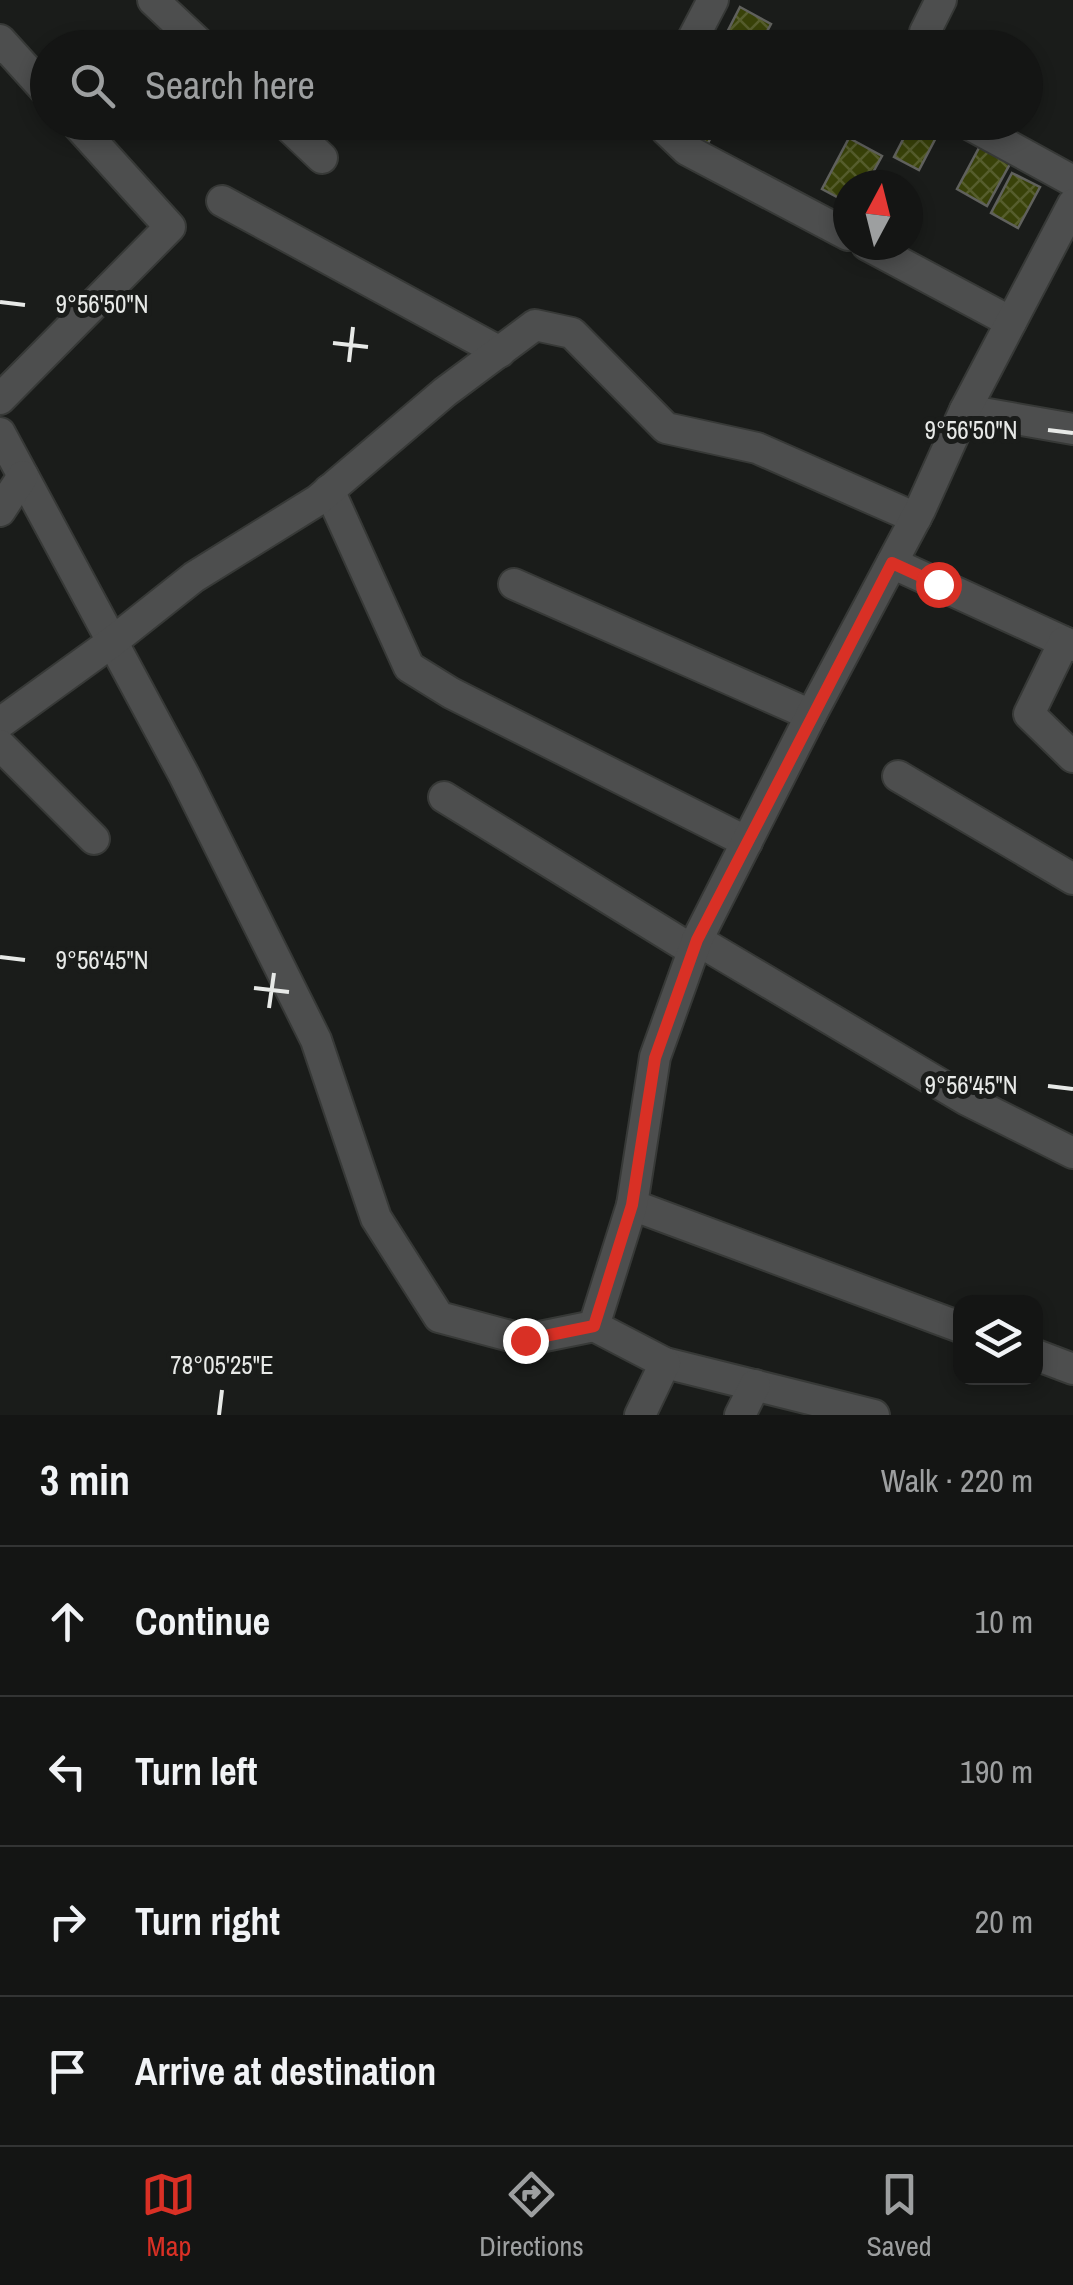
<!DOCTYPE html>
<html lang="en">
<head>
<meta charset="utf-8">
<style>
	:root { --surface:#141514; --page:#212222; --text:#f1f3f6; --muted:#9d9fa0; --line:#333434; --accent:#d93025 }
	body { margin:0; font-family:"Archivo Narrow",sans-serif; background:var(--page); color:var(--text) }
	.controls { position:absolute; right:30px; bottom:30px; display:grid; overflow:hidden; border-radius:20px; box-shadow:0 5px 15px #0003 }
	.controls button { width:90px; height:90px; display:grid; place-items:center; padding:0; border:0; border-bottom:2px solid var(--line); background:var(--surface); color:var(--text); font:50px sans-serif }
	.compass { position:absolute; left:833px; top:170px; width:90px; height:90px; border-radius:50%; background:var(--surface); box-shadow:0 5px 15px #0003; rotate:7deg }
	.stop { position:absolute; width:30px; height:30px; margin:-22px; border:8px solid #d93025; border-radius:50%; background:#fff }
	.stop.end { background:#d93025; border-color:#fff; box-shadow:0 2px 10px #0008 }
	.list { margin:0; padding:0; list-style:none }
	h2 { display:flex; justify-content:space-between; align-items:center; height:130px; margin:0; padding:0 40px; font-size:42px }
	h2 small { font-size:32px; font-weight:400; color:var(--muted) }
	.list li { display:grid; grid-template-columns:65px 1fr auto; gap:30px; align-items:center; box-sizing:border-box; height:150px; padding:0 40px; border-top:2px solid var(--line) }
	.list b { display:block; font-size:38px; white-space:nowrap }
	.list em { font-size:32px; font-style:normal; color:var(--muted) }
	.icon { flex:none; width:55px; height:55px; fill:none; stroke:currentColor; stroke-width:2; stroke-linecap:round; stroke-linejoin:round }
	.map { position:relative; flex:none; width:1073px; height:1415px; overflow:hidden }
	.search { position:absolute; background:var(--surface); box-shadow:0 5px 15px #0003; left:30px; right:30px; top:30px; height:110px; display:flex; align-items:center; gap:25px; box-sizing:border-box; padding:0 35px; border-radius:55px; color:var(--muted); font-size:38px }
	.sheet { height:730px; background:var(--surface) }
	nav { display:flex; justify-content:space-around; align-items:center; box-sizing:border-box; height:140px; border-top:2px solid var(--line); background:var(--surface); font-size:28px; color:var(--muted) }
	nav a { display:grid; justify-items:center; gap:5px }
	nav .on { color:var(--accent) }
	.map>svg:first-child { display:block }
	.building { fill:url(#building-cross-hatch); stroke:#60615d; stroke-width:2.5 }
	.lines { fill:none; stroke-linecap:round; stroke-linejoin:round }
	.minor-casing { stroke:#373937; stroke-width:34 }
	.minor { stroke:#4d4e4e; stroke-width:30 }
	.route { stroke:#d93025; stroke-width:12 }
	.ticks { fill:none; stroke:#e7e9e7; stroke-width:4 }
	.ticks-label { font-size:25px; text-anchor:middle; fill:#e7e9e7; stroke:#1a1c1a; stroke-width:10; stroke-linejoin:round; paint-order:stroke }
</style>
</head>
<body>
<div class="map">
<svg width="1073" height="1415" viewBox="0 0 1073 1415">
	<defs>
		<pattern id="building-cross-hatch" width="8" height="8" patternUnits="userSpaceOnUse" patternTransform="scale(2.5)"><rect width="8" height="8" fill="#394209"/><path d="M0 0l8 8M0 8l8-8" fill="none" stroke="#565d2d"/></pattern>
	</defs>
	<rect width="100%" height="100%" fill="#1a1c1a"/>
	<!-- building -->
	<g class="building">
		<polygon points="740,7 771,24 758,48 719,48"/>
		<polygon points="679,122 719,122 708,143 677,126"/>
		<polygon points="912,122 930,122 941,128 919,170 894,157"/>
		<polygon points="849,138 882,156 866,185 848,185 848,203 822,189"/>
		<polygon points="980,146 1011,162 987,206 957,189"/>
		<polygon points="1012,173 1040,187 1018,228 991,213"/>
	</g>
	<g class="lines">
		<!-- minor casing -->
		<g class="minor-casing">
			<g id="minor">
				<polyline points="153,0 204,48"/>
				<polyline points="0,40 48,93"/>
				<polyline points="688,48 713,0"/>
				<polyline points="923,48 925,32 941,0"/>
				<polyline points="284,122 322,158"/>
				<polyline points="663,122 666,130 687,150 848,235"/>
				<polyline points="965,122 1073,181"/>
				<polyline points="222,201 500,352"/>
				<polyline points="867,245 1011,322"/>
				<polyline points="0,399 170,227 75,122"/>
				<polyline points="965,410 1073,429"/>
				<polyline points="0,433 184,775 316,1040 376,1218 439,1317 525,1340 594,1326"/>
				<polyline points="329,490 409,667 451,693 747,842"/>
				<polyline points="0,511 23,476"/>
				<polyline points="892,563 1073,646"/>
				<polyline points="514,584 811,715"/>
				<polyline points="1064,642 1029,714 1073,757"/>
				<polyline points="0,723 112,642 194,577 318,500 445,392 535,325 572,333 666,428 757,448 916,518"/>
				<polyline points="0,745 94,839"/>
				<polyline points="898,776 1073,879"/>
				<polyline points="444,797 694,951"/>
				<polyline points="697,940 967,1100 1073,1153"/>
				<polyline points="632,1205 960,1327"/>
				<polyline points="1036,1355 1073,1369"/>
				<polyline points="665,1363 874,1415"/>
				<polyline points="640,1415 665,1363 594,1326 632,1205 655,1057 697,940 811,715 920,510 965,410 1073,204"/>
				<polyline points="740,1415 755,1385"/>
			</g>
		</g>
		<!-- minor -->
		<use href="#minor" class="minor"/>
	</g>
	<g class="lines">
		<!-- route -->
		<polyline class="route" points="525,1340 594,1326 632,1205 655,1058 697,940 892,563 938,584"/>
	</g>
	<!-- ticks -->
	<path class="ticks" d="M 0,302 L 25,305M 333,343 L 368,347M 349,362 L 353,327M 1048,430 L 1073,433M 0,957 L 25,960M 254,988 L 289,992M 269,1008 L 274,973M 1048,1086 L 1073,1089M 219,1415 L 222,1390"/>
	<g class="ticks-label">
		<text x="102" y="313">9°56'50"N</text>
		<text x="971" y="439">9°56'50"N</text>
		<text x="102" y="969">9°56'45"N</text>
		<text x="971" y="1094">9°56'45"N</text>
		<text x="222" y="1374">78°05'25"E</text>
	</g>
</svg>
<div class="controls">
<button><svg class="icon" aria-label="layers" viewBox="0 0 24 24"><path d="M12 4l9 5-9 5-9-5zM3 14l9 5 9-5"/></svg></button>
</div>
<svg class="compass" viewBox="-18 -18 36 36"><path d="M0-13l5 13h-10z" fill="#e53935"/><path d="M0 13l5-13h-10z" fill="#9d9fa0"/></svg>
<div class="stop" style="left:938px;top:584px"></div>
<div class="stop end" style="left:525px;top:1340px"></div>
<div class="search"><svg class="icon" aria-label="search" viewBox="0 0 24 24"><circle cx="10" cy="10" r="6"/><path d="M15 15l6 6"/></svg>Search here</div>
</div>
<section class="sheet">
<h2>3 min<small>Walk · 220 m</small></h2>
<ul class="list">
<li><svg class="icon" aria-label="ahead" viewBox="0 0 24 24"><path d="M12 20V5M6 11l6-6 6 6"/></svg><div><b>Continue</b></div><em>10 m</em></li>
<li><svg class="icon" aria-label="left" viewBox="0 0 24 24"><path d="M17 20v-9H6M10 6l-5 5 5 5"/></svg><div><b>Turn left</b></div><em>190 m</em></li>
<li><svg class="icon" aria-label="right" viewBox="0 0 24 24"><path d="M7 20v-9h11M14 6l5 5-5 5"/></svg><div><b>Turn right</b></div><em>20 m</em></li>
<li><svg class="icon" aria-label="arrive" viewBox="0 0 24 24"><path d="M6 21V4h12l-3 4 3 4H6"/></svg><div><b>Arrive at destination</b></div></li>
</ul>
</section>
<nav>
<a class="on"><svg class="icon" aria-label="map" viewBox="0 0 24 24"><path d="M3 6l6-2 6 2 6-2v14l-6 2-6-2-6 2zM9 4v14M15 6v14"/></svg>Map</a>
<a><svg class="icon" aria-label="directions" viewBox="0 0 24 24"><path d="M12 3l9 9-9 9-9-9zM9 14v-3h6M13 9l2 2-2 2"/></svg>Directions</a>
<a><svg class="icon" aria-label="saved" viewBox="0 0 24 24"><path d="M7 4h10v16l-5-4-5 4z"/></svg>Saved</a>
</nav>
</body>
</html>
